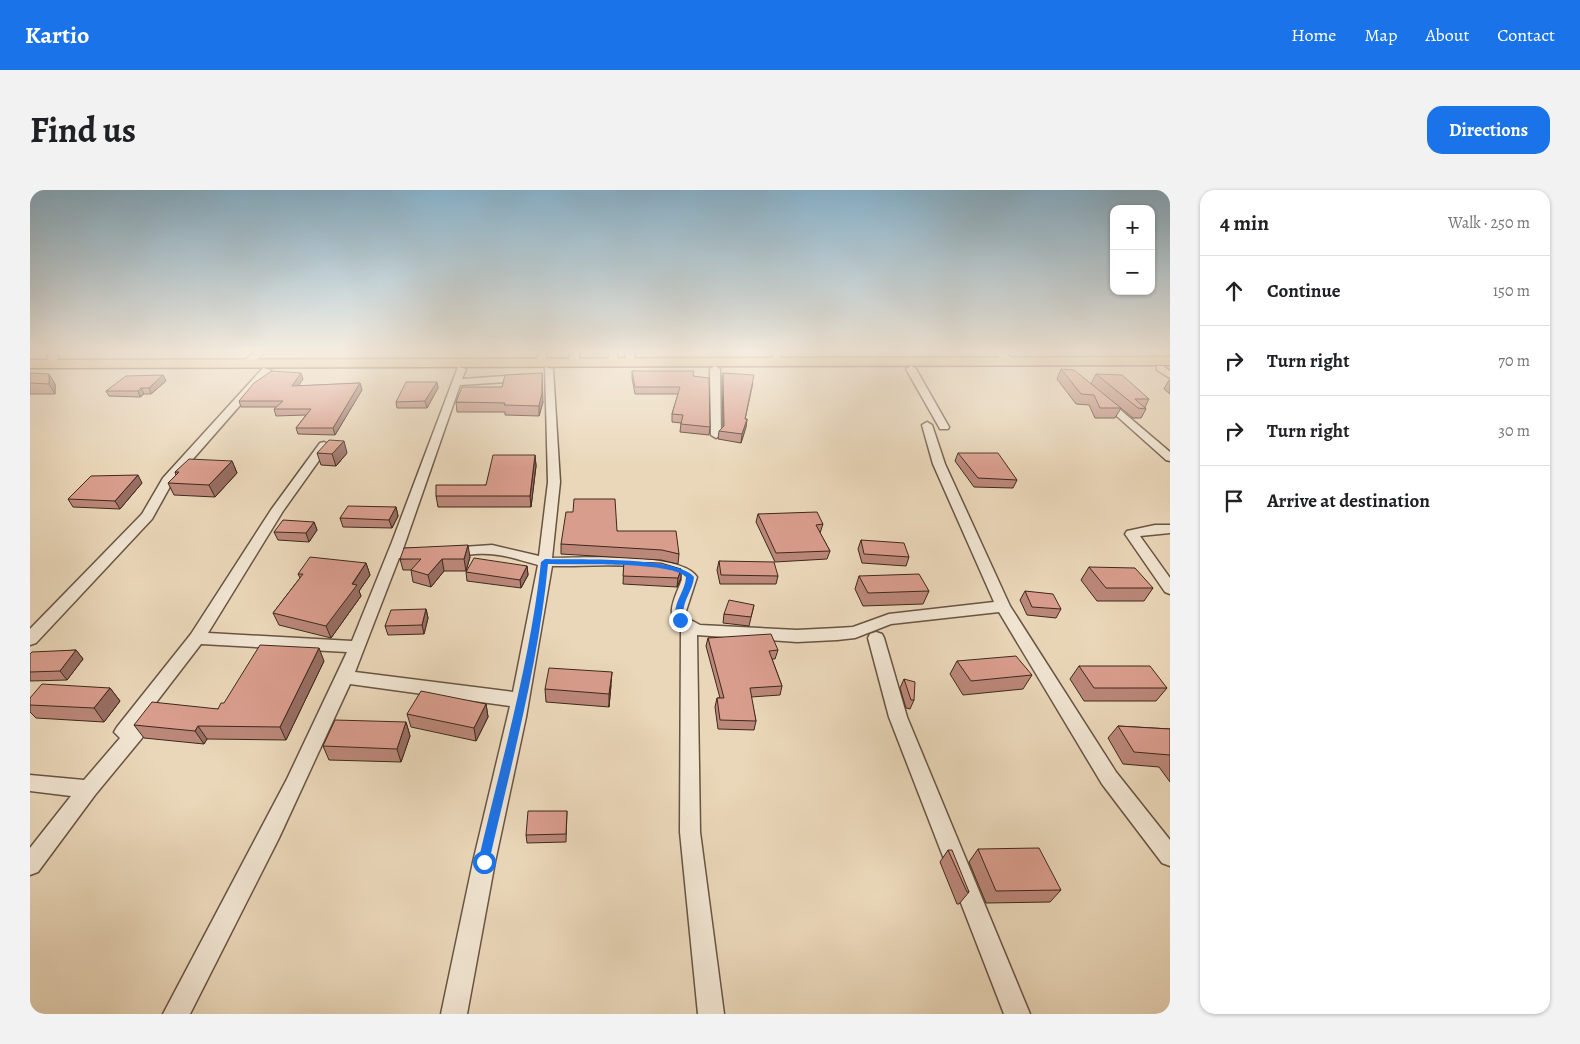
<!DOCTYPE html>
<html lang="en">
<head>
<meta charset="utf-8">
<style>
	:root { --surface:#fff; --page:#f2f2f2; --text:#202124; --muted:#757577; --line:#e0e0e0; --accent:#1a73e8 }
	body { margin:0; font-family:Alegreya,serif; background:var(--page); color:var(--text) }
	.controls { position:absolute; right:15px; top:15px; display:grid; overflow:hidden; border-radius:10px; box-shadow:0 1px 4px #0004 }
	.controls button { width:45px; height:45px; display:grid; place-items:center; padding:0; border:0; border-bottom:1px solid var(--line); background:var(--surface); color:var(--text); font:25px sans-serif }
	.stop { position:absolute; width:15px; height:15px; margin:-11px; border:4px solid #1a73e8; border-radius:50%; background:#fff }
	.stop.end { background:#1a73e8; border-color:#fff; box-shadow:0 1px 5px #0008 }
	.list { margin:0; padding:0; list-style:none }
	h2 { display:flex; justify-content:space-between; align-items:center; height:65px; margin:0; padding:0 20px; font-size:21px }
	h2 small { font-size:16px; font-weight:400; color:var(--muted) }
	.list li { display:grid; grid-template-columns:32px 1fr auto; gap:15px; align-items:center; box-sizing:border-box; height:70px; padding:0 20px; border-top:1px solid var(--line) }
	.list b { display:block; font-size:19px; white-space:nowrap }
	.list em { font-size:16px; font-style:normal; color:var(--muted) }
	.icon { flex:none; width:28px; height:28px; fill:none; stroke:currentColor; stroke-width:2; stroke-linecap:round; stroke-linejoin:round }
	.map { position:relative; flex:none; width:1140px; height:824px; overflow:hidden; border-radius:15px }
	header { display:flex; align-items:center; gap:30px; box-sizing:border-box; height:70px; padding:0 25px; background:var(--accent); color:#fff }
	header strong { font-size:24px }
	nav { display:flex; gap:28px; margin-inline-start:auto; font-size:18px }
	.intro { display:flex; align-items:center; justify-content:space-between; box-sizing:border-box; height:120px; padding:0 30px }
	h1 { margin:0; font-size:35px }
	.button { padding:12px 22px; border-radius:15px; background:var(--accent); color:#fff; font-size:18px; font-weight:700 }
	main { display:flex; gap:30px; padding:0 30px }
	aside { flex:1; background:var(--surface); border-radius:15px; box-shadow:0 1px 4px #0004 }
	.map>svg:first-child { display:block }
	.lines { fill:none; stroke-linecap:round; stroke-linejoin:round }
	.minor-casing { stroke:#695443; stroke-width:3 }
	.highway-casing { stroke:#3e291c; stroke-width:3 }
	.minor { fill:#f1e5d2; fill-rule:evenodd }
	.highway { fill:#e5bc7c; fill-rule:evenodd }
	.wall { fill:#bb8779; stroke:#3e291c }
	.shaded-wall { fill:#986e63; stroke:#3e291c }
	.building { fill:#d99d8d; stroke:#3e291c }
	.route { fill:#1a73e8 }
</style>
</head>
<body>
<header>
<strong>Kartio</strong>
<nav><a>Home</a><a>Map</a><a>About</a><a>Contact</a></nav>
</header>
<div class="intro"><h1>Find us</h1><a class="button">Directions</a></div>
<main>
<div class="map">
<svg width="1140" height="824" viewBox="0 0 1140 824">
	<rect width="100%" height="100%" fill="#ead7b9"/>
	<filter id="stains"><feTurbulence type="fractalNoise" baseFrequency=".004" numOctaves="4"/><feColorMatrix values="0 0 0 0 .2 0 0 0 0 .09 0 0 0 0 .02 0 0 0 .5 -.17"/></filter>
	<radialGradient id="worn" r=".72"><stop offset=".6" stop-color="#630" stop-opacity="0"/><stop offset="1" stop-color="#630" stop-opacity=".3"/></radialGradient>
	<g class="lines">
		<!-- minor casing -->
		<g class="minor-casing">
			<g id="minor">
				<polygon points="17,162 26,162 28,168 18,177 13,174 19,168"/>
				<polygon points="225,162 235,162 219,176 213,176 213,172"/>
				<polygon points="509,162 517,162 514,175 506,173"/>
				<polygon points="541,162 550,162 548,173 543,176 538,173"/>
				<polygon points="579,162 587,162 587,175 579,173"/>
				<polygon points="596,162 604,162 604,175 596,173"/>
				<polygon points="743,162 751,162 750,174 742,172"/>
				<polygon points="964,162 974,162 985,171 977,173"/>
				<polygon points="685,176 690,179 691,245 686,248 681,245 680,179"/>
				<polygon points="881,176 886,179 919,237 918,239 910,239 909,237 876,179"/>
				<polygon points="1127,176 1133,176 1140,181 1140,188 1127,180"/>
				<path d="M 428,177 L 436,179 L 432,189 L 492,185 L 497,188 L 492,191 L 430,195 L 373,359 L 390,359 L 397,363 L 390,367 L 369,368 L 325,482 L 483,502 L 508,375 C 486,369 468,362 445,364 C 436,365 417,370 411,362 L 418,358 L 462,355 L 509,366 L 518,292 L 515,177 L 523,179 L 530,292 L 522,368 C 552,368 651,362 667,387 L 656,421 L 657,428 L 670,435 L 767,440 L 807,438 L 823,437 L 859,424 L 964,412 L 903,274 L 892,235 L 897,232 L 902,235 L 915,274 L 980,416 L 1086,582 L 1140,650 L 1140,676 L 1132,673 L 1072,594 L 969,422 L 861,434 L 825,448 L 807,450 L 767,452 L 667,445 L 670,642 L 694,824 L 668,824 L 650,642 L 651,439 C 633,425 646,407 652,389 C 620,369 559,377 522,376 L 496,527 L 465,672 L 437,824 L 411,824 L 443,672 L 480,516 L 320,494 L 249,648 L 160,824 L 133,824 L 257,589 L 317,462 L 171,454 L 108,536 L 112,538 L 115,543 L 112,548 L 65,605 L 8,682 L 0,685 L 0,658 L 41,606 L 0,601 L 0,585 L 54,590 L 90,548 L 84,542 L 87,537 L 161,444 L 241,320 L 290,253 L 294,252 L 300,255 L 253,321 L 178,443 L 322,451 L 362,352 Z"/>
				<polygon points="233,178 241,180 142,293 122,329 6,453 0,455 0,439 112,324 133,288"/>
				<polygon points="1074,206 1140,262 1140,271 1136,270 1070,211 1069,209"/>
				<polygon points="1125,335 1140,335 1140,343 1110,346 1140,388 1140,404 1135,402 1095,344 1097,341"/>
				<polygon points="846,442 852,444 854,448 877,527 1000,824 974,824 859,527 838,448 840,444"/>
			</g>
		</g>
		<!-- highway casing -->
		<g class="highway-casing">
			<polygon id="highway" points="1140,167 1140,175 0,178 0,170"/>
		</g>
		<!-- minor -->
		<use href="#minor" class="minor"/>
		<!-- highway -->
		<use href="#highway" class="highway"/>
	</g>
	<!-- wall -->
	<g class="wall">
		<rect x="561" y="162" width="13" height="2"/>
		<polygon points="1031,179 1061,194 1066,184 1119,209 1115,217 1116,219 1111,228 1103,228 1091,218 1085,228 1065,228 1059,215 1046,214 1027,189"/>
		<polygon points="602,181 664,186 680,237 679,245 650,242 651,233 642,232 642,224 648,204 605,204 602,188"/>
		<polygon points="0,183 25,194 25,204 0,204"/>
		<polygon points="271,183 273,189 268,196 330,193 332,200 305,245 268,244 266,238 276,225 246,226 244,219 246,217 211,217 209,211"/>
		<polygon points="693,183 723,193 715,229 717,229 716,237 711,253 688,249 689,241 693,237 692,191"/>
		<polygon points="133,185 136,191 121,204 114,204 110,207 79,206 76,201"/>
		<polygon points="1139,190 1140,190 1140,204 1134,199"/>
		<polygon points="407,192 408,198 397,218 367,218 366,212"/>
		<polygon points="426,212 513,212 509,226 475,225 475,222 427,222"/>
		<polygon points="287,263 317,263 306,276 291,275"/>
		<polygon points="928,263 987,290 983,298 944,297 925,271"/>
		<polygon points="505,265 506,276 501,317 408,317 406,306 456,295"/>
		<polygon points="202,271 207,283 185,307 144,305 138,293 146,285 145,282"/>
		<polygon points="112,293 90,319 43,317 38,309"/>
		<polygon points="366,317 368,326 362,338 313,337 310,328"/>
		<polygon points="728,324 793,334 790,343 800,361 797,369 745,372 726,332"/>
		<polygon points="284,332 287,340 279,352 248,350 244,342"/>
		<polygon points="587,341 649,364 648,374 631,370 531,364 531,354"/>
		<polygon points="831,350 879,367 876,376 832,373 828,359"/>
		<polygon points="440,367 436,381 414,381 401,397 383,392 381,380 373,380 370,369"/>
		<polygon points="689,371 748,386 746,394 690,394 687,380"/>
		<polygon points="594,372 651,379 651,388 647,397 593,394"/>
		<polygon points="336,373 340,385 329,401 331,406 301,448 249,435 243,423 270,388 268,384"/>
		<polygon points="497,376 498,385 491,398 437,391 436,382"/>
		<polygon points="1059,377 1123,398 1114,411 1067,411 1051,390"/>
		<polygon points="829,386 899,401 893,414 833,416 825,399"/>
		<polygon points="995,401 1031,419 1026,428 997,425 990,410"/>
		<polygon points="724,415 719,436 693,433 694,424"/>
		<polygon points="396,419 398,428 394,444 358,445 355,436"/>
		<polygon points="678,448 748,460 745,469 742,469 752,496 750,505 721,507 726,531 724,540 688,539 685,517 687,508 690,508 676,456"/>
		<polygon points="46,460 53,469 37,490 0,491 0,464"/>
		<polygon points="294,471 256,550 177,549 174,554 114,548 104,535 188,519 194,513"/>
		<polygon points="927,471 1002,485 993,499 933,505 920,484"/>
		<polygon points="1049,476 1137,498 1126,511 1054,511 1040,489"/>
		<polygon points="874,489 884,510 880,519 876,518 870,498"/>
		<polygon points="581,495 579,517 516,512 515,499"/>
		<polygon points="80,498 90,511 74,532 6,528 0,522 0,508"/>
		<polygon points="456,514 458,527 446,551 381,537 377,524"/>
		<polygon points="376,532 380,546 371,572 299,570 293,556"/>
		<polygon points="1088,536 1140,539 1140,592 1129,577 1093,574 1078,548"/>
		<polygon points="537,621 536,652 497,653 496,645"/>
		<polygon points="948,659 1031,700 1020,712 956,713 939,672"/>
		<polygon points="918,660 939,702 929,714 927,714 910,672"/>
	</g>
	<!-- shaded-wall -->
	<g class="shaded-wall">
		<polygon points="271,183 273,189 264,202 262,196"/>
		<polygon points="512,183 513,212 509,226 509,216"/>
		<polygon points="19,184 25,194 25,204 19,194"/>
		<polygon points="133,185 136,191 121,204 119,198"/>
		<polygon points="407,192 408,198 397,218 395,211"/>
		<polygon points="330,193 332,200 305,245 303,238"/>
		<polygon points="111,198 114,204 110,207 108,201"/>
		<polygon points="717,229 716,237 711,253 712,244"/>
		<polygon points="314,251 317,263 306,276 302,264"/>
		<polygon points="505,265 506,276 501,317 500,306"/>
		<polygon points="202,271 207,283 185,307 179,295"/>
		<polygon points="108,285 112,293 90,319 85,311"/>
		<polygon points="366,317 368,326 362,338 359,330"/>
		<polygon points="284,332 287,340 279,352 276,343"/>
		<polygon points="438,355 440,367 436,381 434,369"/>
		<polygon points="412,369 414,381 401,397 398,385"/>
		<polygon points="336,373 340,385 329,401 331,406 301,448 296,436"/>
		<polygon points="497,376 498,385 491,398 490,390"/>
		<polygon points="651,379 651,388 647,397 648,388"/>
		<polygon points="396,419 398,428 394,444 392,435"/>
		<polygon points="289,458 294,471 256,550 250,537"/>
		<polygon points="46,460 53,469 37,490 30,481"/>
		<polygon points="582,482 581,495 579,517 579,504"/>
		<polygon points="80,498 90,511 74,532 64,518"/>
		<polygon points="456,514 458,527 446,551 444,538"/>
		<polygon points="376,532 380,546 371,572 367,559"/>
		<polygon points="168,536 177,549 174,554 165,541"/>
	</g>
	<!-- building -->
	<g class="building">
		<polygon points="1031,179 1044,180 1091,218 1070,218 1064,205 1051,204"/>
		<polygon points="242,181 271,183 262,196 330,193 303,238 266,238 281,219 244,219 253,211 209,211 224,193"/>
		<polygon points="602,181 664,181 663,186 679,188 680,237 651,234 653,225 642,224 650,197 605,197"/>
		<polygon points="0,183 19,184 19,194 0,193"/>
		<polygon points="512,183 512,203 509,216 474,215 475,213 426,212 432,197 472,197 475,185"/>
		<polygon points="693,183 724,185 715,229 717,229 712,244 689,241 694,236"/>
		<polygon points="1066,184 1092,185 1119,209 1105,209 1116,219 1108,218"/>
		<polygon points="133,185 119,198 111,198 108,201 76,201 96,186"/>
		<polygon points="376,192 407,192 395,211 366,212"/>
		<polygon points="299,250 314,251 302,264 287,263"/>
		<polygon points="928,263 968,263 987,290 948,288"/>
		<polygon points="463,265 505,265 500,306 406,306 406,295 456,295"/>
		<polygon points="159,269 202,271 179,295 138,293 149,282 145,282"/>
		<polygon points="108,285 85,311 38,309 61,286"/>
		<polygon points="544,309 585,309 587,341 646,341 649,364 632,360 531,354 536,322 543,322"/>
		<polygon points="318,316 366,317 359,330 310,328"/>
		<polygon points="787,322 793,334 786,335 800,361 746,363 728,324"/>
		<polygon points="253,330 284,332 276,343 244,342"/>
		<polygon points="831,350 874,353 879,367 834,364"/>
		<polygon points="438,355 434,369 412,369 398,385 381,380 391,369 370,369 374,358"/>
		<polygon points="280,367 336,373 322,394 327,395 296,436 243,423 273,384 268,384"/>
		<polygon points="444,368 497,376 490,390 436,382"/>
		<polygon points="689,371 744,372 748,386 691,385"/>
		<polygon points="594,372 631,373 651,379 648,388 593,386"/>
		<polygon points="1059,377 1105,378 1123,398 1076,398"/>
		<polygon points="889,384 899,401 838,403 829,386"/>
		<polygon points="995,401 1023,404 1031,419 1002,417"/>
		<polygon points="699,410 724,415 721,427 694,424"/>
		<polygon points="396,419 392,435 355,436 361,420"/>
		<polygon points="741,444 748,460 739,461 752,496 720,498 726,531 690,530 687,508 694,508 678,448"/>
		<polygon points="230,455 289,458 250,537 168,536 165,541 104,535 122,512 188,519 191,513 194,513"/>
		<polygon points="46,460 30,481 0,482 0,464 2,462"/>
		<polygon points="986,466 1002,485 941,491 927,471"/>
		<polygon points="1049,476 1120,476 1137,498 1064,498"/>
		<polygon points="519,478 582,482 579,504 515,499"/>
		<polygon points="874,489 885,492 884,510 881,510"/>
		<polygon points="12,494 80,498 64,518 0,515 0,508"/>
		<polygon points="391,501 456,514 444,538 377,524"/>
		<polygon points="305,530 376,532 367,559 293,556"/>
		<polygon points="1088,536 1140,539 1140,565 1104,562"/>
		<polygon points="498,621 537,621 536,644 496,645"/>
		<polygon points="1009,658 1031,700 966,701 948,659"/>
		<polygon points="918,660 922,660 939,702 937,702"/>
	</g>
	<!-- sky -->
	<linearGradient id="sky" x2="0" y2="1"><stop stop-color="#88b6d2"/><stop offset="0.58" stop-color="#f6ede0"/><stop offset="1" stop-color="#f6ede0" stop-opacity="0"/></linearGradient>
	<rect width="1140" height="278" fill="url(#sky)"/>
	<!-- route -->
	<path class="route" d="M 515,369 C 544,370 648,366 664,387 C 663,402 650,412 654,430 L 650,432 L 646,430 C 642,412 655,403 656,387 C 641,371 544,375 518,374 C 509,472 481,575 459,672 L 454,677 L 448,672 C 471,573 500,473 511,372 Z"/>
	<rect width="100%" height="100%" filter="url(#stains)"/>
	<rect width="100%" height="100%" fill="url(#worn)"/>
</svg>
<div class="controls">
<button>+</button>
<button>−</button>
</div>
<div class="stop" style="left:454px;top:672px"></div>
<div class="stop end" style="left:650px;top:430px"></div>
</div>
<aside>
<h2>4 min<small>Walk · 250 m</small></h2>
<ul class="list">
<li><svg class="icon" aria-label="ahead" viewBox="0 0 24 24"><path d="M12 20V5M6 11l6-6 6 6"/></svg><div><b>Continue</b></div><em>150 m</em></li>
<li><svg class="icon" aria-label="right" viewBox="0 0 24 24"><path d="M7 20v-9h11M14 6l5 5-5 5"/></svg><div><b>Turn right</b></div><em>70 m</em></li>
<li><svg class="icon" aria-label="right" viewBox="0 0 24 24"><path d="M7 20v-9h11M14 6l5 5-5 5"/></svg><div><b>Turn right</b></div><em>30 m</em></li>
<li><svg class="icon" aria-label="arrive" viewBox="0 0 24 24"><path d="M6 21V4h12l-3 4 3 4H6"/></svg><div><b>Arrive at destination</b></div></li>
</ul>
</aside>
</main>
</body>
</html>
